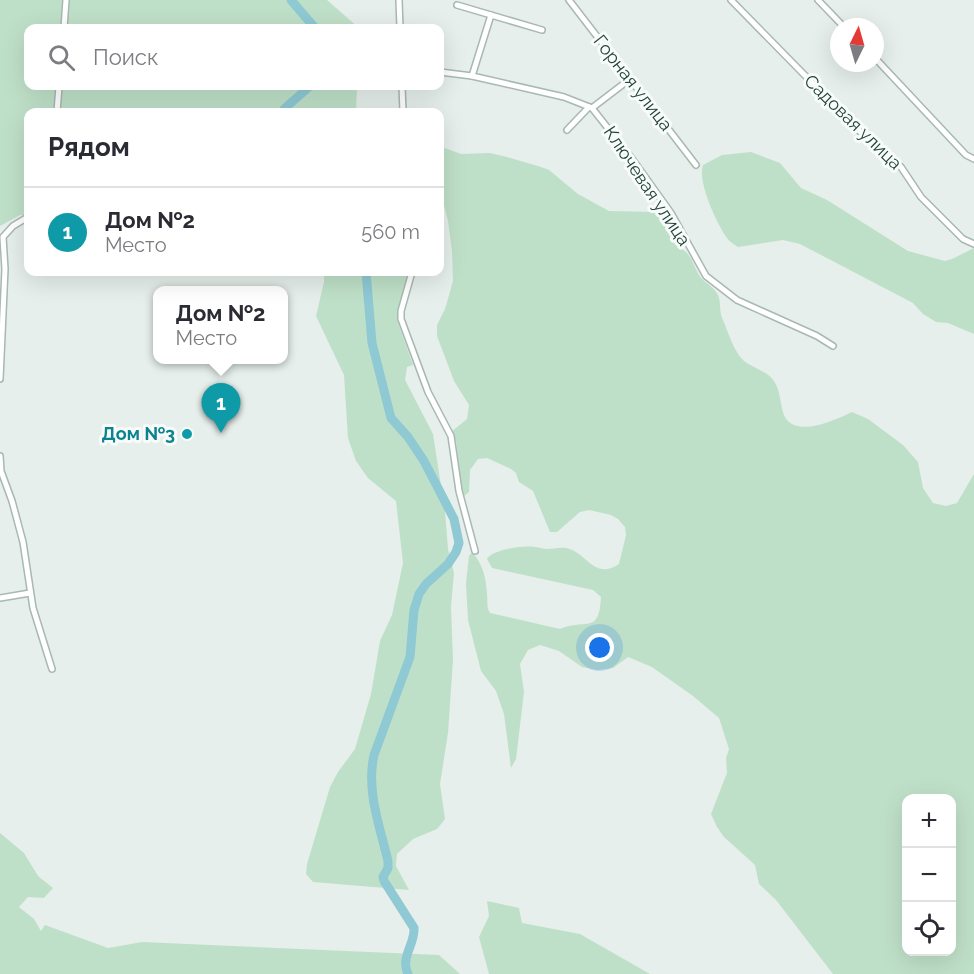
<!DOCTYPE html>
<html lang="ru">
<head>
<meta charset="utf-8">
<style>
	:root { --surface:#fff; --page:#f7f7f7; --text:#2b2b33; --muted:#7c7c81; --line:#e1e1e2; --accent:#2563eb }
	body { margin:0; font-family:Raleway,sans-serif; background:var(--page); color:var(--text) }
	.controls { position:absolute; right:18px; bottom:18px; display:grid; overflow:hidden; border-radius:12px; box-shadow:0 6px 24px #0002 }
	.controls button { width:54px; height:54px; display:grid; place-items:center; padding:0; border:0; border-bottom:2px solid var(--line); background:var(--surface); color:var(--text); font:30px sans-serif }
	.compass { position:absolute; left:830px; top:18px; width:54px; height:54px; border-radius:50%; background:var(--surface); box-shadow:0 6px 24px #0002; rotate:5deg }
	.you { position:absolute; left:600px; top:648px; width:21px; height:21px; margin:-15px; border:4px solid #fff; border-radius:50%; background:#1a73e8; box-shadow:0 0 0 9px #1a73e833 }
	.badge { display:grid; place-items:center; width:39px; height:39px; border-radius:50%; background:var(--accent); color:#fff; font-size:20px; font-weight:700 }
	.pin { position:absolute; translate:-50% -50px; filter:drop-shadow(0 2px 3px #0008) }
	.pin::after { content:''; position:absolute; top:32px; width:21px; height:18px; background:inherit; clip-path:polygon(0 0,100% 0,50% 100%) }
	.popup { position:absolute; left:153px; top:286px; width:135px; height:78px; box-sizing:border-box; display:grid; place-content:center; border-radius:12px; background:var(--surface); filter:drop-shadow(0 2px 4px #0005); font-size:20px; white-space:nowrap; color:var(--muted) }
	.popup b { font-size:22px; color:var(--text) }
	.popup::after { content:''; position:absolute; left:50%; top:100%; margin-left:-12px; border:12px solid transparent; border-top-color:var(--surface) }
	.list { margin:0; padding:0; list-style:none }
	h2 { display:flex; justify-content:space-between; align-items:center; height:78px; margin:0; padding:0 24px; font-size:26px }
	h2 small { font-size:20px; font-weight:400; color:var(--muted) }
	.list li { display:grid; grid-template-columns:39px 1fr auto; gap:18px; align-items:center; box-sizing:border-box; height:90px; padding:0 24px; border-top:2px solid var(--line) }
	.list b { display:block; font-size:22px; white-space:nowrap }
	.list p { margin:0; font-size:20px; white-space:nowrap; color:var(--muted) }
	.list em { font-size:20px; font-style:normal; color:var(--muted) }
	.icon { flex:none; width:33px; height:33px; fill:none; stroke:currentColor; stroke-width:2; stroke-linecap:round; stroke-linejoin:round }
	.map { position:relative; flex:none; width:974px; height:974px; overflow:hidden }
	.search { position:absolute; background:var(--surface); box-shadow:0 6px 24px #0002; left:24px; top:24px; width:420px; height:66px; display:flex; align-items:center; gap:15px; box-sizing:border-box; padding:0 21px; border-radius:12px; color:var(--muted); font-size:22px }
	.panel { position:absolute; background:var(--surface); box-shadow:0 6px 24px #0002; left:24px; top:108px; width:420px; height:168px; border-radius:12px }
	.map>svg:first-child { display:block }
	.green { fill:#bfe0c8; fill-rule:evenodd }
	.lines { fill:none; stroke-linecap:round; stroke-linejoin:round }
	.river { stroke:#8ec9d4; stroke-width:9 }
	.minor-casing { stroke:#a8b8b2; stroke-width:8 }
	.minor { stroke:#fff; stroke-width:5 }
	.culture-dot { fill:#0f9aa8; stroke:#f7fbf9; stroke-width:2 }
	.labels { text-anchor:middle; stroke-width:6; stroke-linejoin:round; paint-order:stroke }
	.street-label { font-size:18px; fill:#24423a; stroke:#f7fbf9 }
	.culture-label { font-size:18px; font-weight:bold; fill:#0d838f; stroke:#f7fbf9; text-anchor:end }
</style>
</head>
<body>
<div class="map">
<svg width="974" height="974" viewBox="0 0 974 974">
	<rect width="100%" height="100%" fill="#e6efeb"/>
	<!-- green -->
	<g class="green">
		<polygon points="0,0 327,0 359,28 28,28 28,86 357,86 356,112 28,112 28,215 20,215 0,226"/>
		<path d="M 442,147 L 461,154 L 490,153 L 507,157 L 541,167 L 549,170 L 578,194 L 609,211 L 658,212 L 662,215 L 681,249 C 692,253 694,269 701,278 C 707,284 717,289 719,298 C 721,305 719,312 723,320 C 728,332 734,352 744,361 C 753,368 767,371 774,381 C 780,390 780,401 783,412 C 791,441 835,420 852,412 L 868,419 L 903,445 L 918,462 L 923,488 L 933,503 L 946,506 L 957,503 L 974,474 L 974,974 L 833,974 L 776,900 L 759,884 L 755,865 L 724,837 L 717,827 L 711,814 L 727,773 L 726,758 L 729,749 L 719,718 L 693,696 L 652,667 L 628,657 L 613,668 L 598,670 L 582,667 L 559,651 L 540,645 L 528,650 L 520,664 L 524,692 L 516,759 L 511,768 L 504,714 L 496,691 L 481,671 L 468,620 L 466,583 L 469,556 L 472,552 C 483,564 486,578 487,594 C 488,601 486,607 490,613 L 560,629 C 587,618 599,635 601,597 L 593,590 L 492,568 L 487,559 C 491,550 524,545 534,547 C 539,547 543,549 547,549 C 553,549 560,547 566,548 C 587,552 594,581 619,564 L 626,535 L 625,527 L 618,519 L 611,515 L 589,510 L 580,512 L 557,532 L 550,532 L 533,491 L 519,482 L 516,473 L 511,469 L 487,458 L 478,459 L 470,470 L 469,492 L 464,496 L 462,494 L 456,441 L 451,432 L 467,419 L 469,405 L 454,381 L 437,336 L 437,325 L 445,309 L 453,281 L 452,251 L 448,221 L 440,189 L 440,148 ZM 906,798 L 952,798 L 952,952 L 906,952 Z"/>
		<path d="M 751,152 L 780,163 L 801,188 L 827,200 L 908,251 L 945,261 L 952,259 L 974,248 L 974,334 L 948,323 L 936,322 L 923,314 L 913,303 L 800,244 L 783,240 L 738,247 C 734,244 730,242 727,238 C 717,224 697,182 703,165 L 722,155 Z"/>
		<polygon points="324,272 408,272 397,320 413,365 407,367 405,380 433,434 445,511 448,549 454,573 451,606 453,660 448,733 440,784 445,819 437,829 413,839 397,854 396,866 409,890 313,882 306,874 307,864 330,787 338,772 355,749 371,694 380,641 392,615 403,563 396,501 368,478 356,461 348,438 344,375 316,316 324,282"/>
		<polygon points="0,833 24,853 38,876 53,888 44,898 28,897 19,907 34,919 41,931 45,925 108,948 142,942 439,955 460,974 0,974"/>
		<polygon points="487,901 519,908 522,923 580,934 650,974 489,974 479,937 489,916"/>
	</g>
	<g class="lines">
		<!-- river -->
		<g class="river">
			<polyline points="291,0 315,28"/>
			<polyline points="283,112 284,109 310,86"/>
			<path d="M 366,272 L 372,343 L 391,418 L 408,437 L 424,461 L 454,519 L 459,543 L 456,552 L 448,564 L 426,584 L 419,594 L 414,610 L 410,657 L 374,755 C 366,791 380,827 388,861 L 388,868 L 383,877 L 384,881 L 414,928 C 415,945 400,957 408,974"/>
		</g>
		<!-- minor casing -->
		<g class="minor-casing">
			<g id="minor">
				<polyline points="399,0 400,28"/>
				<polyline points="569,0 696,165"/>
				<polyline points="731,0 877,149 901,167 921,197 963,239 974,244"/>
				<polyline points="818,0 844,27"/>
				<polyline points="457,5 542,30"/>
				<polyline points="64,28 66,0"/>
				<polyline points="875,58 966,155 974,159"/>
				<polyline points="440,72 472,76 564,97 592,108 633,160 671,213 706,276 737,300 817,336 833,346"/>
				<polyline points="472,76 491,15"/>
				<polyline points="402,86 403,112"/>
				<polyline points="592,108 630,79"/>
				<polyline points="57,112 59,86"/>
				<polyline points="567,130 589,107"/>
				<polyline points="412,272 401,311 401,319 428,392 451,436 459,491 475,551"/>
				<polyline points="0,379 5,269 3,237 13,226 28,217"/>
				<polyline points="0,456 1,471 12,501 23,542 33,608 52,669"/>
				<polyline points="0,598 30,593"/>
			</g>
		</g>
		<!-- minor -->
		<use href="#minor" class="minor"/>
	</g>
	<!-- markers -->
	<circle class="culture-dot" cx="187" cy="434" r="6"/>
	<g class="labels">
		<!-- street labels -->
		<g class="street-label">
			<text transform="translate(633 83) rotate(52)" y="6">Горная улица</text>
			<text transform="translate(853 122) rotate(44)" y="6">Садовая улица</text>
			<text transform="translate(647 186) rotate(56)" y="6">Ключевая улица</text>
		</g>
		<!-- culture labels -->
		<g class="culture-label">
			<text x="175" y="440">Дом №3</text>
		</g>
	</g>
</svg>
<div class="controls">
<button>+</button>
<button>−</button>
<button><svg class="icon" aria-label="locate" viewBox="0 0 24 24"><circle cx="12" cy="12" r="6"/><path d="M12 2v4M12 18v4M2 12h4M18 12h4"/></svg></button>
</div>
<svg class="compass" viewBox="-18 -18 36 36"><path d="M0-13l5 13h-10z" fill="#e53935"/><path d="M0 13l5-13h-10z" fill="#7c7c81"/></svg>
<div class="you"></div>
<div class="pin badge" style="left:221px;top:433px;background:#0f9aa8">1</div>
<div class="popup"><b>Дом №2</b>Место</div>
<div class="search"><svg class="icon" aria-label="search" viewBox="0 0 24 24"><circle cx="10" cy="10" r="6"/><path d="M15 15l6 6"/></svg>Поиск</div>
<section class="panel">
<h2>Рядом<small></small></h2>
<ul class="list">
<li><span class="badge" style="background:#0f9aa8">1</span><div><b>Дом №2</b><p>Место</p></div><em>560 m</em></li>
</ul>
</section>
</div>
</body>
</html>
